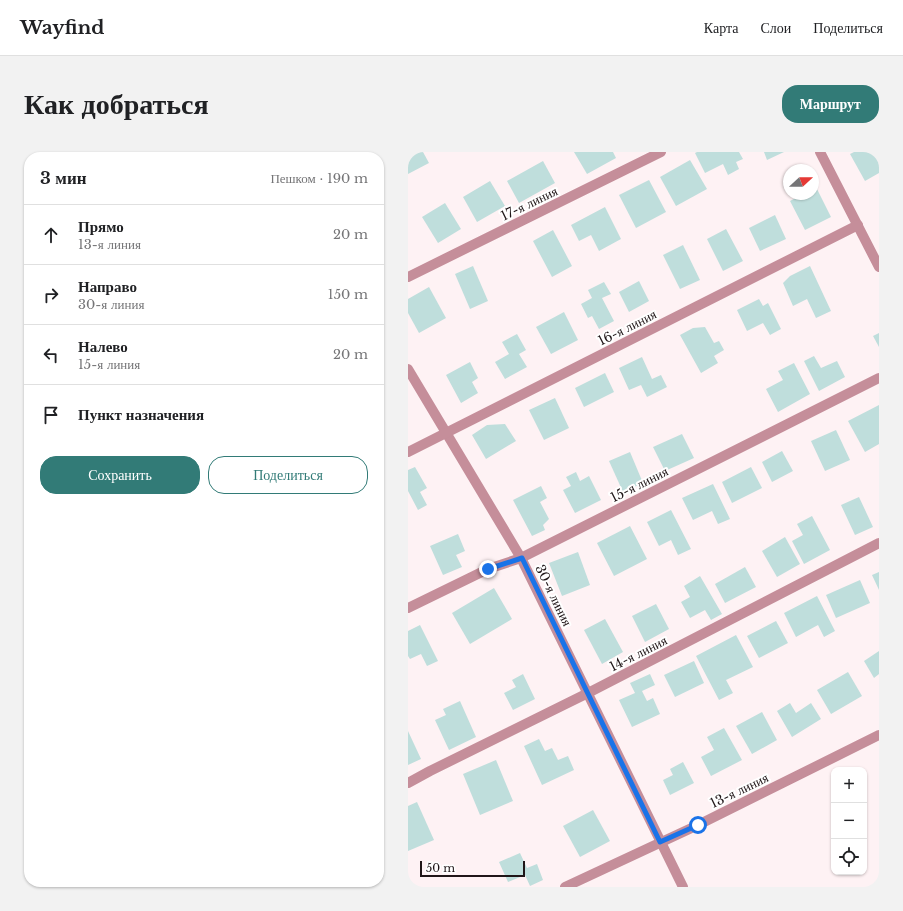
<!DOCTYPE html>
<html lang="ru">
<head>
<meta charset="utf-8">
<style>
	:root { --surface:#fff; --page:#f2f2f2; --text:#202124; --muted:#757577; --line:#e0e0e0; --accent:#327b77 }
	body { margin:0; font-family:"Libre Baskerville",serif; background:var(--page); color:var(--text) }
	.controls { position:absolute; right:12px; bottom:12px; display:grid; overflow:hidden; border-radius:8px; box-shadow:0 1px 3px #0004 }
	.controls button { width:36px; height:36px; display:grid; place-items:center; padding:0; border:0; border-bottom:1px solid var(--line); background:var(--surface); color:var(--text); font:20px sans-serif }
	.compass { position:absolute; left:375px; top:12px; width:36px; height:36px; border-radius:50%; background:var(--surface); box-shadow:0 1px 3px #0004; rotate:69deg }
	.scale { position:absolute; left:12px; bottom:10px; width:105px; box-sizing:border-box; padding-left:4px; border:2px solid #201618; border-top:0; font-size:11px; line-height:14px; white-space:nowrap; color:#201618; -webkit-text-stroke:3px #fff; paint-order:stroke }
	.stop { position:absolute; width:12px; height:12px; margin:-9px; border:3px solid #1a73e8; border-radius:50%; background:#fff }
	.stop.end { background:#1a73e8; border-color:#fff; box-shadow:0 1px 4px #0008 }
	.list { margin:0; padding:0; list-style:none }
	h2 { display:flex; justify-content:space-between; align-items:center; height:52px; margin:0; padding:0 16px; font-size:17px }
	h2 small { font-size:13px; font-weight:400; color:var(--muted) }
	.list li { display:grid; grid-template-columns:26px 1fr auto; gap:12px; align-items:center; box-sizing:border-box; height:60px; padding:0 16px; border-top:1px solid var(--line) }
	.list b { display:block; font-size:15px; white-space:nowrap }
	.list p { margin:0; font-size:13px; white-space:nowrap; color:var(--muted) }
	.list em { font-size:13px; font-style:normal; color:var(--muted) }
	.actions { display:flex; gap:8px; padding:12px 16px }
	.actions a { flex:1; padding:9px 0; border:1px solid var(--accent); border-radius:16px; text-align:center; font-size:14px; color:var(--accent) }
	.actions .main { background:var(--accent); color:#fff }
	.icon { flex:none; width:22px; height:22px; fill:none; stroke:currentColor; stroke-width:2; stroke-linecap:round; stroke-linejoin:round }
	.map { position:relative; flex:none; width:471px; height:735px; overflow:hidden; border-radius:16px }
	header { display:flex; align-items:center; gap:24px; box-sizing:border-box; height:56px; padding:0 20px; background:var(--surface); border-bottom:1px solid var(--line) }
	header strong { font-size:19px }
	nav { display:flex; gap:22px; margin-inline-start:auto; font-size:14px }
	.intro { display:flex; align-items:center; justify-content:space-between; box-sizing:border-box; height:96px; padding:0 24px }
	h1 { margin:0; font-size:28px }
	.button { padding:10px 18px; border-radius:16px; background:var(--accent); color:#fff; font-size:14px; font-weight:700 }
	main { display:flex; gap:24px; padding:0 24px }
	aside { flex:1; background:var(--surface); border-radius:16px; box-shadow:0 1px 3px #0004 }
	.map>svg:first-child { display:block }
	.building { fill:#bfdedc }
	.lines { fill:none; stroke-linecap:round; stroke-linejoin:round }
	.minor { stroke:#c58e9a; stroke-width:10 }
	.route { stroke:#1a73e8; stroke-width:5 }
	.labels { text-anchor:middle; stroke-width:4; stroke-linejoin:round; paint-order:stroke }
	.street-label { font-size:13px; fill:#201618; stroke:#fff }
</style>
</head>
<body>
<header>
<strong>Wayfind</strong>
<nav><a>Карта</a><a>Слои</a><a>Поделиться</a></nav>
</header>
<div class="intro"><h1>Как добраться</h1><a class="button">Маршрут</a></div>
<main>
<aside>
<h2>3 мин<small>Пешком · 190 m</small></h2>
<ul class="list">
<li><svg class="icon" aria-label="ahead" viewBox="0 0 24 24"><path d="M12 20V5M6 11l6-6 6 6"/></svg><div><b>Прямо</b><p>13-я линия</p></div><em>20 m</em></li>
<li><svg class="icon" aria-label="right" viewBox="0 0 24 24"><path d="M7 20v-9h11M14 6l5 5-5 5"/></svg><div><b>Направо</b><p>30-я линия</p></div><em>150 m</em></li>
<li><svg class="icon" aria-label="left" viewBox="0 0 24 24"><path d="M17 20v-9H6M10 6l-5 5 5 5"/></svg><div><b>Налево</b><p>15-я линия</p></div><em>20 m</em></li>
<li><svg class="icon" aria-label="arrive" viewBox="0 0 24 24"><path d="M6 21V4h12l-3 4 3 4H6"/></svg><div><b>Пункт назначения</b></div></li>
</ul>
<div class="actions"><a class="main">Сохранить</a><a>Поделиться</a></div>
</aside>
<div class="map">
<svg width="471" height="735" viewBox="0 0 471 735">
	<rect width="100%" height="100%" fill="#fef2f4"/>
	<!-- building -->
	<g class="building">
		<polygon points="0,0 15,0 21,11 0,22"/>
		<polygon points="166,0 205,0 208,6 179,22"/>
		<polygon points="289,0 331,0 335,7 328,10 331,17 320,23 315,12 297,21 287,1"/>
		<polygon points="356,0 376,0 359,8"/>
		<polygon points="446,0 471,0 471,21 457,29 442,2"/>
		<polygon points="282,8 299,37 268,54 252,25"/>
		<polygon points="135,9 147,31 111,51 99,29"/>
		<polygon points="241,28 258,60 228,76 211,43"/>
		<polygon points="82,29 97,54 69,70 55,45"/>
		<polygon points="408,35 423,65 397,78 382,49 395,42 405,42 405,37"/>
		<polygon points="37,51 53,77 30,91 14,65"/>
		<polygon points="197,55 213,87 191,99 183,83 171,89 163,73"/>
		<polygon points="367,63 378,87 352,99 341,76"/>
		<polygon points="318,77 335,109 315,119 299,87"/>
		<polygon points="145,78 164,114 144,125 125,89"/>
		<polygon points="275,93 292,128 272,137 255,103"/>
		<polygon points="65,114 80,149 62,157 47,122"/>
		<polygon points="402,114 423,159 408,166 399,147 385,154 375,131 382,124"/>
		<polygon points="231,129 241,149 221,160 211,140"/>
		<polygon points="196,130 203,142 194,146 206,169 191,177 184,164 180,166 173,152 184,146 180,138"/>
		<polygon points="21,135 38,166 11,181 0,161 0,147"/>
		<polygon points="351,147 355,154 360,151 373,177 362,183 355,171 339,179 329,158"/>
		<polygon points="156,160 170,188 143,202 128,175"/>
		<polygon points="297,175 306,191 311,189 316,198 306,204 310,211 293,221 272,183 285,176"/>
		<polygon points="471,181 471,195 465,184"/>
		<polygon points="109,182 118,198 111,202 119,215 97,227 87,210 101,202 94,190"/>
		<polygon points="406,204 413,216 429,209 437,225 411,239 396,209"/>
		<polygon points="234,205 244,227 253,223 259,235 239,245 233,233 221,238 211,216"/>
		<polygon points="62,210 70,226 64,230 70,241 53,251 38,223"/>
		<polygon points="386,211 402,242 370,260 358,237 375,228 370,219"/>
		<polygon points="197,221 206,240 176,255 167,236"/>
		<polygon points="147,246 161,276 136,288 121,258"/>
		<polygon points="471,253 471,292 457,300 440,269"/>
		<polygon points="97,272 108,289 78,307 64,283 79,273"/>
		<polygon points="428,278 442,308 417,319 403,289"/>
		<polygon points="274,282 286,306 257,319 245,295"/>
		<polygon points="374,299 385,319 364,330 354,310"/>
		<polygon points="222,300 235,331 215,340 201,309"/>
		<polygon points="7,315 19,336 12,340 19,353 10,358 0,339 0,318"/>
		<polygon points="343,315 354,336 324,351 314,330"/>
		<polygon points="168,320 172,329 181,324 193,348 167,361 155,338 163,334 158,325"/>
		<polygon points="305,332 322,367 310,372 304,359 285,368 274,346"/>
		<polygon points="133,334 139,346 132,350 141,367 135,373 137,378 124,384 105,348"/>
		<polygon points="451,345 465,375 447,383 433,353"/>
		<polygon points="263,358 283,397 270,403 263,388 251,394 239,370"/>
		<polygon points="404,364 422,398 396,412 384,389 395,383 389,372"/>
		<polygon points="222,374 239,407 206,424 189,391"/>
		<polygon points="50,382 57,399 48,403 54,415 35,423 22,394"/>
		<polygon points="377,385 392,412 369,425 354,399"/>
		<polygon points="170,400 182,433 154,444 141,411"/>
		<polygon points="337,415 348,435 317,451 307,432"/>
		<polygon points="471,420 471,438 464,423"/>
		<polygon points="292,424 314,462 303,468 297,458 282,466 273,450 282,445 276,434"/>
		<polygon points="452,428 462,451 428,466 418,443"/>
		<polygon points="86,436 104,467 62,492 44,461"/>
		<polygon points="409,444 427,479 416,485 410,473 388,485 376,461"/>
		<polygon points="248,452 261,477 237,490 224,464"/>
		<polygon points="197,467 215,500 194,512 176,478"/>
		<polygon points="368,469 380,491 351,506 339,484"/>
		<polygon points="12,473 30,509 19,514 13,502 2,507 0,504 0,479"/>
		<polygon points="328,483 345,515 318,528 325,541 311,548 288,504"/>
		<polygon points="471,499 471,522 466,526 456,509"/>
		<polygon points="286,509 296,531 267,545 256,523"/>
		<polygon points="440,520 454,544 423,562 409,538"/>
		<polygon points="115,522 127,547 105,558 96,541 108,535 104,528"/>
		<polygon points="242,522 247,533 234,539 239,549 245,546 252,562 224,575 211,548 227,541 222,531"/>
		<polygon points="52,549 68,585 41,598 27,568 38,563 35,557"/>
		<polygon points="382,551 388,561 403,551 413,567 384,585 369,559"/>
		<polygon points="354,560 369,588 344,602 328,574"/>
		<polygon points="316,576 334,608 303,624 293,605 306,598 299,585"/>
		<polygon points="0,579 13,607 0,613"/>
		<polygon points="131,587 137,599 144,596 150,608 160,604 166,618 134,633 116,594"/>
		<polygon points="88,608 105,649 72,663 55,622"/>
		<polygon points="275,610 286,631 262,643 255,628 265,623 262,617"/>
		<polygon points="9,650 26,688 0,699 0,654"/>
		<polygon points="185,658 202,689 172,705 155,674"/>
		<polygon points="112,701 119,716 129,712 135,728 122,734 117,723 100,730 91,710"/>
	</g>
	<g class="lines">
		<!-- minor -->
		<g class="minor">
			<polyline points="412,0 471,115"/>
			<polyline points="0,125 253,0"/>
			<polyline points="0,217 113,406 275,735"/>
			<polyline points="0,300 450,73"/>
			<polyline points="0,456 80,417 113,406 471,226"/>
			<polyline points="0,631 22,619 180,541 471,391"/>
			<polyline points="157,735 290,673 471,583"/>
		</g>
	</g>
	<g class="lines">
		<!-- route -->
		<polyline class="route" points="80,417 114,406 252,690 290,673"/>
	</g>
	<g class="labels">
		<!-- street labels -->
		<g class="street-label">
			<text transform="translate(121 51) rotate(-26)" y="5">17-я линия</text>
			<text transform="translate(219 175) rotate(-27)" y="5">16-я линия</text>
			<text transform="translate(231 332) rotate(-27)" y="5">15-я линия</text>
			<text transform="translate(146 443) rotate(64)" y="5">30-я линия</text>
			<text transform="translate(230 501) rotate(-27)" y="5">14-я линия</text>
			<text transform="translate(331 638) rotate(-26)" y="5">13-я линия</text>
		</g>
	</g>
</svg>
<div class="controls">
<button>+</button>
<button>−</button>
<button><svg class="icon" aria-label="locate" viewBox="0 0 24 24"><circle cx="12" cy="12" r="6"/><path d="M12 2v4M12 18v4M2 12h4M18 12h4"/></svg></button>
</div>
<svg class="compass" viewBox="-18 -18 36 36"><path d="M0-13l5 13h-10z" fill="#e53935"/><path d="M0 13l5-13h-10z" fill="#757577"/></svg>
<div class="scale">50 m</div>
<div class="stop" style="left:290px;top:673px"></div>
<div class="stop end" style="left:80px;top:417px"></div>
</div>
</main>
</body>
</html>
